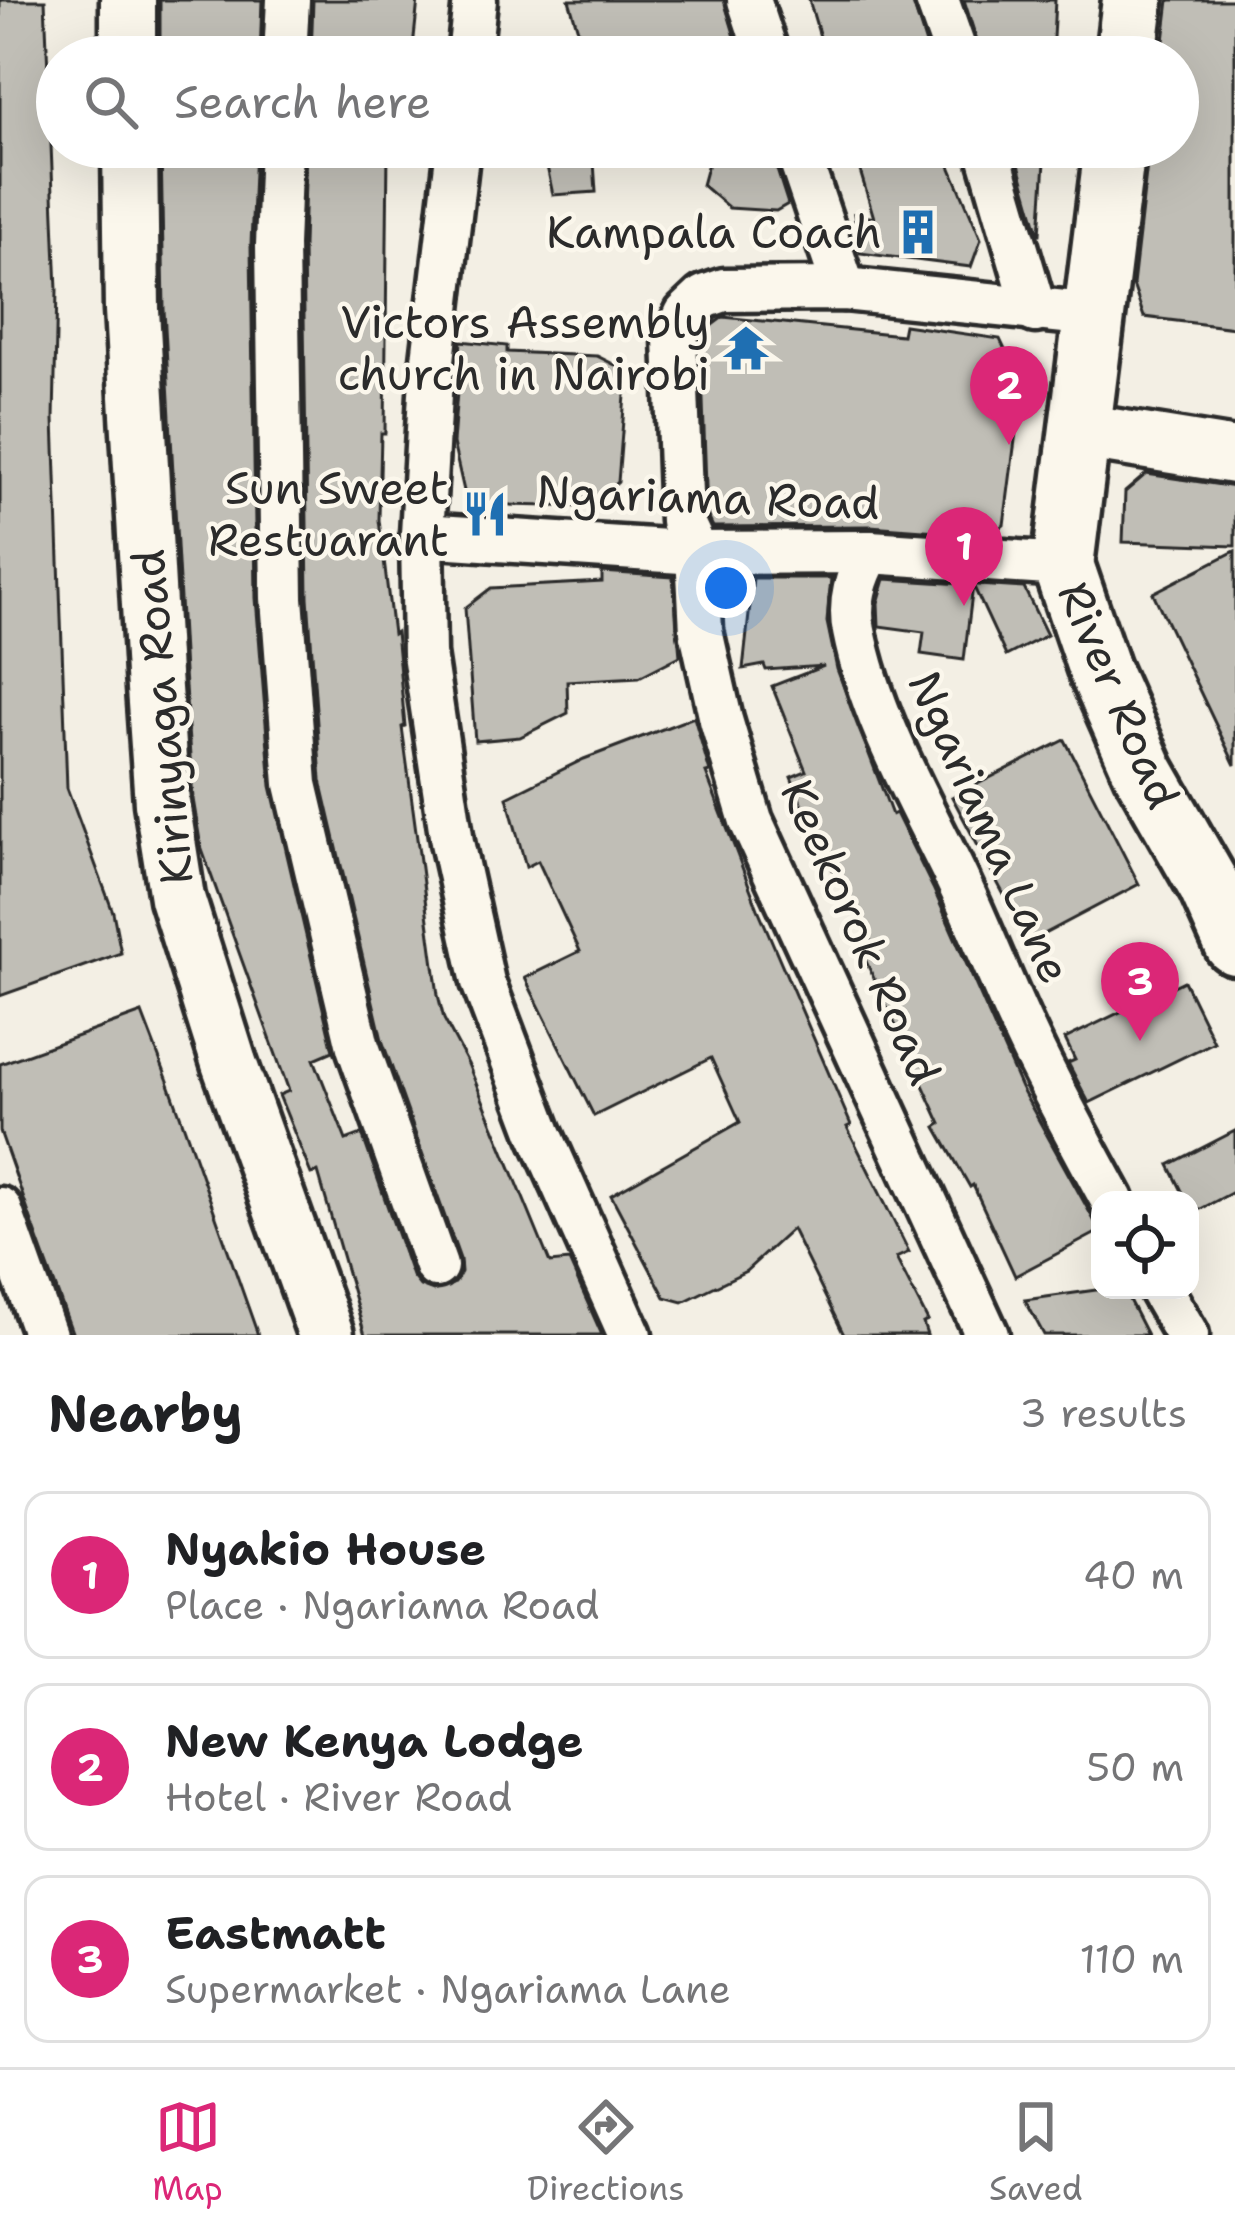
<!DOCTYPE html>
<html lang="en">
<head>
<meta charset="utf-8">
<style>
	:root { --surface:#fff; --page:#f2f2f2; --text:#202124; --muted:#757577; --line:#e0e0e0; --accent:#db2777 }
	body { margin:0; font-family:"Shantell Sans",sans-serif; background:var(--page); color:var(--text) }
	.controls { position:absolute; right:36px; bottom:36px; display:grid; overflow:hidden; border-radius:24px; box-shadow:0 12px 48px #0002 }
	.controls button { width:108px; height:108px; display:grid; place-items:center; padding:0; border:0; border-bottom:3px solid var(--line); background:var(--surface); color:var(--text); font:60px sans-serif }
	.you { position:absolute; left:726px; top:588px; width:42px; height:42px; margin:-30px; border:9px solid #fff; border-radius:50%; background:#1a73e8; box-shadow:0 0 0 18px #1a73e833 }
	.badge { display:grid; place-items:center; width:78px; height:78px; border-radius:50%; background:var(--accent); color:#fff; font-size:39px; font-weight:700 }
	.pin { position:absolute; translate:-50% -99px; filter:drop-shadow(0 3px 6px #0008) }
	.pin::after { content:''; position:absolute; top:63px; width:42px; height:36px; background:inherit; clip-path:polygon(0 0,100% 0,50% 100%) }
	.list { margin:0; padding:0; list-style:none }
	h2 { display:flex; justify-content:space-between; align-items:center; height:156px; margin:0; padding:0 48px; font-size:51px }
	h2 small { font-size:39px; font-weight:400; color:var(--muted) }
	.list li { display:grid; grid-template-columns:78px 1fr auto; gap:36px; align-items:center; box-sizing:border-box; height:168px; margin:0 24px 24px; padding:0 24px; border:3px solid var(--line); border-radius:24px }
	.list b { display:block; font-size:45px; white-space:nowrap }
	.list p { margin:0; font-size:39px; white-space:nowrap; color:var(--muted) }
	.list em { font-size:39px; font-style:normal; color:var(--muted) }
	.icon { flex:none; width:66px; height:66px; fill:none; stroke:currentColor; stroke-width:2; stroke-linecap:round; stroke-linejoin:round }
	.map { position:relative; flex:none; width:1235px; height:1335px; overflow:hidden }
	.search { position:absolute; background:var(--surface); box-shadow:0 12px 48px #0002; left:36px; right:36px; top:36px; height:132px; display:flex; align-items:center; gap:30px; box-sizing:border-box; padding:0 42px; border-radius:66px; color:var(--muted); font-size:45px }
	.sheet { height:732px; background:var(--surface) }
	nav { display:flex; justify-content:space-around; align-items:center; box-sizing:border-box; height:168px; border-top:3px solid var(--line); background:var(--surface); font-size:33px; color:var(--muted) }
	nav a { display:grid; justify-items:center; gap:6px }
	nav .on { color:var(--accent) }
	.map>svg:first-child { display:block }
	.building { fill:#c0beb6; stroke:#2b2b2b; stroke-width:3 }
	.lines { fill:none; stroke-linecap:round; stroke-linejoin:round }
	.minor-casing { stroke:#2b2b2b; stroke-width:51 }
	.tertiary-casing { stroke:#2b2b2b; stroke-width:63 }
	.secondary-casing { stroke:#2b2b2b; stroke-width:69 }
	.minor { stroke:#fbf7ec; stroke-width:42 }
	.tertiary { stroke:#fbf7ec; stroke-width:54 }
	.secondary { stroke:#fbf7ec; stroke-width:60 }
	.labels { text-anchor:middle; stroke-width:9; stroke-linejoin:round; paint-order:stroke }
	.poi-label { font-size:45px; fill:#2b2b2b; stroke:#fbf7ec; text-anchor:end }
	.street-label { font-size:45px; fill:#2b2b2b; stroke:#fbf7ec }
</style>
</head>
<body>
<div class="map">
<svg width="1235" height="1335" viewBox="0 0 1235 1335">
	<rect width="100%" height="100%" fill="#f3efe4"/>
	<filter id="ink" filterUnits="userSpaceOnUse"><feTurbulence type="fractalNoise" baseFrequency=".00833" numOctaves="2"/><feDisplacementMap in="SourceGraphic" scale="24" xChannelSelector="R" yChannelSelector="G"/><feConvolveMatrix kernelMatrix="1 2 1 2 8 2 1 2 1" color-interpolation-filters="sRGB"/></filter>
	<g filter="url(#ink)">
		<!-- building -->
		<g class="building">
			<polygon points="0,0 45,0 57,290 54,419 67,788 113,912 121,953 0,996"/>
			<polygon points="160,0 262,0 260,57 160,57"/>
			<polygon points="313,0 418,0 412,57 311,57"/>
			<polygon points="569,0 724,0 741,57 586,57"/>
			<polygon points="809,0 912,0 930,57 826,57"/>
			<polygon points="964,0 1055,0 1052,57 982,57"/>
			<polygon points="1169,0 1235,0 1235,328 1144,317 1133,285 1149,147 1178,147 1178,57 1162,57"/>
			<polygon points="161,147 255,147 251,245 256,598 271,786 333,1051 314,1059 346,1140 362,1134 412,1276 420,1286 433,1291 455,1283 461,1272 460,1259 382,1040 321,780 308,597 303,245 306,147 388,147 385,433 381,433 379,520 393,634 396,632 405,726 402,727 438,995 444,1019 468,1064 550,1263 569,1261 602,1335 365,1335 318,1172 311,1174 279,1095 289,1091 201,847 193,799 184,672 164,309"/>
			<polygon points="543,147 593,147 596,192 553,195"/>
			<polygon points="853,147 942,147 981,239 971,267 860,253 854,214 874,218"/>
			<polygon points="1014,147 1046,147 1040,234 1039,234"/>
			<polygon points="771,151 788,204 776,211 729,208 702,185 711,152"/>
			<polygon points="723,317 902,335 904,325 1000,339 1022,386 1004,525 991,535 870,526 713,527 707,515 701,343 707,329"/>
			<polygon points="461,341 507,346 507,352 597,356 627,371 618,482 592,507 467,504 453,443"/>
			<polygon points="1146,474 1235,487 1235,546 1123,542 1125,492"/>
			<polygon points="1235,551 1235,765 1153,593"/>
			<polygon points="602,572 673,577 680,656 639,677 567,681 568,713 520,737 475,741 465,608 491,588 602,582"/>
			<polygon points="753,578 831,578 827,622 837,669 892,815 896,813 933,888 1021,1088 1100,1231 1015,1276 973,1185 970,1187 936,1127 941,1124 858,944 870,940 812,830 791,777 806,771 772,686 824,666 766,670 764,665 743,669"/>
			<polygon points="885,579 1024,588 1047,635 1006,656 973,585 964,660 921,654 924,632 879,626 878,603"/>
			<polygon points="694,717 710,772 706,773 758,909 851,1125 847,1127 909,1252 896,1258 928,1321 923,1323 927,1335 844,1335 792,1229 746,1271 683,1302 665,1297 611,1195 740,1122 711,1058 594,1116 525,978 580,951 538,861 526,867 507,797 584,759"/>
			<polygon points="1065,740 1139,884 1029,942 952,797"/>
			<polygon points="1184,981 1214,1042 1089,1103 1068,1063 1075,1060 1065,1039"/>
			<polygon points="142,1013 168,1081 258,1335 73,1335 34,1228 0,1131 0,1064"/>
			<polygon points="1235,1131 1235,1191 1193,1213 1169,1165"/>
			<polygon points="1096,1290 1124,1290 1147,1335 1044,1335 1025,1300"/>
		</g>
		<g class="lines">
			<!-- minor casing -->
			<g class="minor-casing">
				<g id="minor">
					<polyline points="749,0 768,57"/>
					<polyline points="937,0 957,57"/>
					<polyline points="285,57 288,0"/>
					<polyline points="469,57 475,0"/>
					<polyline points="281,147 277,245 282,598 296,784 358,1047 436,1266"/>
					<polyline points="458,147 431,377 422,535 424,654 452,842 483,982 540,1133 630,1335"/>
					<polyline points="796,147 844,289"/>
					<polyline points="987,147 1035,311"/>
					<polyline points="422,535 697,553 870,552 1063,565"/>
					<path d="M 870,552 C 856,577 848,602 854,631 C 871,718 918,798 956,877 C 985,938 1008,1001 1039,1062 C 1062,1108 1087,1154 1112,1200"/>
					<polyline points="0,1209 45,1335"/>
					<polyline points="1161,1290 1187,1335"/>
					<polyline points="987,1335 751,821 721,720 701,631 697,553 682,521 675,338 686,314 704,297 724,290 844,289 1094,315"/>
				</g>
			</g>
			<!-- tertiary casing -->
			<g class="tertiary-casing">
				<g id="tertiary">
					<polyline points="128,0 128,57"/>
					<polyline points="130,147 132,310 153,674 162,803 177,898 229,1063 326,1335"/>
					<polyline points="1080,431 1235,456"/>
				</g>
			</g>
			<!-- secondary casing -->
			<g class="secondary-casing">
				<g id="secondary">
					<polyline points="1126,57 1133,0"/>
					<polyline points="1115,147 1063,565 1099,670 1144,772 1209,886 1235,944"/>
				</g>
			</g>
			<!-- minor -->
			<use href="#minor" class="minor"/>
			<!-- tertiary -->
			<use href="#tertiary" class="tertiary"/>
			<!-- secondary -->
			<use href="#secondary" class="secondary"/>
		</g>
	</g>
	<!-- icons -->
	<defs>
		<g id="building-bare" transform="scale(3.6)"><path d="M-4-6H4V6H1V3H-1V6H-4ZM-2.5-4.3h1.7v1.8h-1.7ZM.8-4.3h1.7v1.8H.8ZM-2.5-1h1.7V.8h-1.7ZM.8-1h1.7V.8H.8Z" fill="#1f6fb2" stroke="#fbf7ec" stroke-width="2.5" paint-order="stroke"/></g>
		<g id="temple-bare" transform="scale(3.6)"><path d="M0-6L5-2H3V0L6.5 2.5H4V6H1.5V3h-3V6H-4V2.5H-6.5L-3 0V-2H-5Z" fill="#1f6fb2" stroke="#fbf7ec" stroke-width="2.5" paint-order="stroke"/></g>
		<g id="restaurant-bare" transform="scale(3.6)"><path d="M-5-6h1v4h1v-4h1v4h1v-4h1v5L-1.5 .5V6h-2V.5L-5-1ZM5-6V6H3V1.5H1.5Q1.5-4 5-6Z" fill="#1f6fb2" stroke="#fbf7ec" stroke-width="2.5" paint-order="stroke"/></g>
	</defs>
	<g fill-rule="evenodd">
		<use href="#building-bare" x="918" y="232"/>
		<use href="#temple-bare" x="746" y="348"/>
		<use href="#restaurant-bare" x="485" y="514"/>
	</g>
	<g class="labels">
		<!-- poi labels -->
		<g class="poi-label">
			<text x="882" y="248">Kampala Coach</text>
			<text x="710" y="338">Victors Assembly<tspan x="710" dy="52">church in Nairobi</tspan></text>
			<text x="449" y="504">Sun Sweet<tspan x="449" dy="52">Restuarant</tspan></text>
		</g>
		<!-- street labels -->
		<g class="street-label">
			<text transform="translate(708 497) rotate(2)" y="16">Ngariama Road</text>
			<text transform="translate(1119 695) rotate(67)" y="16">River Road</text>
			<text transform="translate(162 717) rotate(-95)" y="16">Kirinyaga Road</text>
			<text transform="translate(990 827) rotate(66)" y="16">Ngariama Lane</text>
			<text transform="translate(861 932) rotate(66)" y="16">Keekorok Road</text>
		</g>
	</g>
</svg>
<div class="controls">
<button><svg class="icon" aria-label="locate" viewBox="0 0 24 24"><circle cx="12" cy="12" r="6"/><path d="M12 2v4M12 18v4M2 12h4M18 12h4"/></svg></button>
</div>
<div class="you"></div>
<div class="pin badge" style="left:964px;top:606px">1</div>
<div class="pin badge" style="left:1009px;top:445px">2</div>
<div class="pin badge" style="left:1140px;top:1041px">3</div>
<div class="search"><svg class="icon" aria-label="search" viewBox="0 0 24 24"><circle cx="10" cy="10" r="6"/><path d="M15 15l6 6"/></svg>Search here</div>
</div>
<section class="sheet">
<h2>Nearby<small>3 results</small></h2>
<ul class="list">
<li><span class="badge">1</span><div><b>Nyakio House</b><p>Place · Ngariama Road</p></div><em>40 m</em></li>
<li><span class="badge">2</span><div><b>New Kenya Lodge</b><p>Hotel · River Road</p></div><em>50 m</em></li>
<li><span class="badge">3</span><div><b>Eastmatt</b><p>Supermarket · Ngariama Lane</p></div><em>110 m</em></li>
</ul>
</section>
<nav>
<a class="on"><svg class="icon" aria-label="map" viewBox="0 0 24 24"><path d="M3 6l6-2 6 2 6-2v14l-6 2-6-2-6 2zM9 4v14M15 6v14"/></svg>Map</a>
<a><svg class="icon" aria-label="directions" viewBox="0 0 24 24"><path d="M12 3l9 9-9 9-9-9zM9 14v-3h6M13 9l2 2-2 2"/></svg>Directions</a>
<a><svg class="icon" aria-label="saved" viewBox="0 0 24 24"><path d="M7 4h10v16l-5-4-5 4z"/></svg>Saved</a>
</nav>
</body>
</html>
